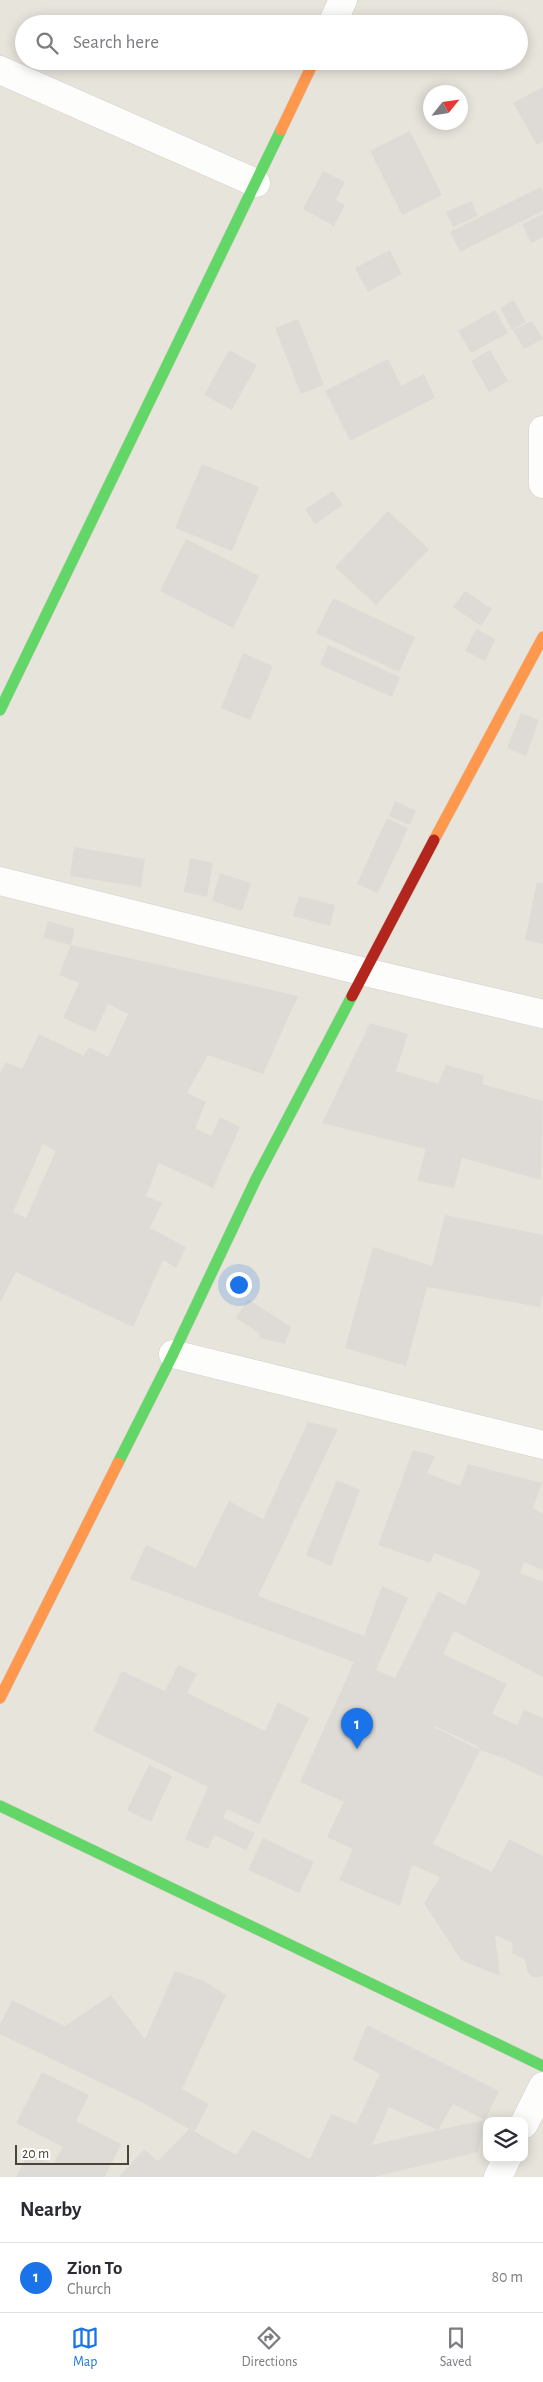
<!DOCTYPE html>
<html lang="en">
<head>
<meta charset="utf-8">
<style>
	:root { --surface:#fff; --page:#f7f7f7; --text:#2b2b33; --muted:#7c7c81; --line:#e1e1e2; --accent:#1a73e8 }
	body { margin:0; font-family:"Alegreya Sans",sans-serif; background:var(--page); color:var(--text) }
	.controls { position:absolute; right:15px; bottom:15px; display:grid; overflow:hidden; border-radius:10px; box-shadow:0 2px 12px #0003 }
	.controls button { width:45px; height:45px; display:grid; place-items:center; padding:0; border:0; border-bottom:1px solid var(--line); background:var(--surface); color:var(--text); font:25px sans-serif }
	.compass { position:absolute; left:423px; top:85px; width:45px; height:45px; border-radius:50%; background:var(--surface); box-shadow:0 2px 12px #0003; rotate:60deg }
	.scale { position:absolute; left:15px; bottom:12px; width:114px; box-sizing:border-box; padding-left:5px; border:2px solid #4b4439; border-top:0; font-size:14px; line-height:18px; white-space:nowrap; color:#4b4439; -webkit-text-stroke:4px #fff; paint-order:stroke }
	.you { position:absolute; left:238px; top:1284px; width:18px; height:18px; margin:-12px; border:4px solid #fff; border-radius:50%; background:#1a73e8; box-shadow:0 0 0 8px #1a73e833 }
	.badge { display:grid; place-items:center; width:32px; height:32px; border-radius:50%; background:var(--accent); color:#fff; font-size:16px; font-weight:700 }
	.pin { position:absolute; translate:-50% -41px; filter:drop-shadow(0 1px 2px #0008) }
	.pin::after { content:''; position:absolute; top:26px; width:18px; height:15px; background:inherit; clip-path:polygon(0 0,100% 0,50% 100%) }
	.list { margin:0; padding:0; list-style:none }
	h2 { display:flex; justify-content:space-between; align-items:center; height:65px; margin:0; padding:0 20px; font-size:21px }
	h2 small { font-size:16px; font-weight:400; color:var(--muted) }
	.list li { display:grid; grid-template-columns:32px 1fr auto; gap:15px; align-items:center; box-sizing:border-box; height:70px; padding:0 20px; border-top:1px solid var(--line) }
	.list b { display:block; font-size:19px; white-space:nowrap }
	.list p { margin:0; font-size:16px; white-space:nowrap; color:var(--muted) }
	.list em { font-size:16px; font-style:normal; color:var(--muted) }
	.icon { flex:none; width:28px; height:28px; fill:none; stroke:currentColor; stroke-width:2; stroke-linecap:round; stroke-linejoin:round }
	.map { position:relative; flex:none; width:543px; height:2177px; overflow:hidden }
	.search { position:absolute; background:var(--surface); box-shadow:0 2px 12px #0003; left:15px; right:15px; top:15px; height:55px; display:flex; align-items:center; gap:12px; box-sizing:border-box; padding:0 18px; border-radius:28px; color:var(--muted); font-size:19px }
	.sheet { height:135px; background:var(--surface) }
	nav { display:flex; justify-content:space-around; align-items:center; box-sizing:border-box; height:70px; border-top:1px solid var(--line); background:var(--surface); font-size:14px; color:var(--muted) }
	nav a { display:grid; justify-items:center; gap:2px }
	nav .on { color:var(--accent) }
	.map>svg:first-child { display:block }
	.residential { fill:#e7e4dc; fill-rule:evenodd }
	.building { fill:#dedbd6; fill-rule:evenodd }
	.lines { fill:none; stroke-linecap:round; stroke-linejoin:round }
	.street-casing { stroke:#d2d0cb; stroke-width:29 }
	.fast-casing { stroke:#d3cfc5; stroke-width:12 }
	.slow-casing { stroke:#d3cfc5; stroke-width:12 }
	.jam-casing { stroke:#d3cfc5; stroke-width:12 }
	.street { stroke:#fdfdfc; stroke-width:28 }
	.fast { stroke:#63d668; stroke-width:11 }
	.slow { stroke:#ff974d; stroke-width:11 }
	.jam { stroke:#b3261e; stroke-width:11 }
</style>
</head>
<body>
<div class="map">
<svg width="543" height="2177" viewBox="0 0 543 2177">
	<rect width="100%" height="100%" fill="#f4f2ee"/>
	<!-- residential -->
	<path class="residential" d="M 0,0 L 543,0 L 543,2177 L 0,2177 ZM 24,24 L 519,24 L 519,61 L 24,61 ZM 430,92 L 460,92 L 460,122 L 430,122 ZM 487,2121 L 524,2121 L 524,2158 L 487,2158 Z"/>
	<!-- building -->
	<g class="building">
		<polygon points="543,87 543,141 537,145 513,103"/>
		<polygon points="410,131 442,195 402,215 370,151"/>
		<polygon points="323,171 345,182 336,200 345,205 334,226 303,209"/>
		<polygon points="541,187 543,192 543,211 460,252 450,232"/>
		<polygon points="471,201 478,216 453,227 446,212"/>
		<polygon points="543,214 543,237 531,243 522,224"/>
		<polygon points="390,250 402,274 368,292 355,268"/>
		<polygon points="514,300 526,322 512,330 500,308"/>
		<polygon points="495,310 508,333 471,353 458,331"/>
		<polygon points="298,319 324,385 301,394 275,328"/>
		<polygon points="532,321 543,339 524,349 513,330"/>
		<polygon points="229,350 257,365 232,410 204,395"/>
		<polygon points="490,350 508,381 489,392 471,361"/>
		<polygon points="388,359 401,386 424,374 435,398 350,441 325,391"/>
		<polygon points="202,464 259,487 232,551 175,528"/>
		<polygon points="333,491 343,505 315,524 305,509"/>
		<polygon points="388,511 429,549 376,605 335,567"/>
		<polygon points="186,539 259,576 233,628 160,591"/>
		<polygon points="465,591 492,609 481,626 453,607"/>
		<polygon points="333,598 415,637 399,672 316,633"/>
		<polygon points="476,629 495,639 485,661 465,651"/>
		<polygon points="328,645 400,677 392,697 320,665"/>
		<polygon points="243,653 273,666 250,720 221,708"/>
		<polygon points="521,713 539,720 526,756 507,748"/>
		<polygon points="395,801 416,811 410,825 389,816"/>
		<polygon points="387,818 408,828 378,893 357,884"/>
		<polygon points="74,847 145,859 141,887 70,876"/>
		<polygon points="190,858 213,863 207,897 184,892"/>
		<polygon points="220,873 251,883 242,911 212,901"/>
		<polygon points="537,882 543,883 543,944 525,940"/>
		<polygon points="299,896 335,905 330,926 293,916"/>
		<polygon points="48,921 75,929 71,945 43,938"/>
		<path d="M 71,945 L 298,996 L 263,1074 L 208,1055 L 187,1093 L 206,1102 L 195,1128 L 211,1136 L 220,1117 L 240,1127 L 213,1188 L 159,1163 L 146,1196 L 162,1203 L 150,1228 L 186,1247 L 176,1268 L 163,1260 L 133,1327 L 16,1272 L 0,1303 L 0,1074 L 6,1062 L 22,1069 L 39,1034 L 84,1056 L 89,1047 L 108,1057 L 128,1014 L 108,1004 L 95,1032 L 63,1018 L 79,983 L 59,975 ZM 43,1144 L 56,1151 L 26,1218 L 13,1212 Z"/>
		<polygon points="370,1023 408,1034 396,1071 438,1084 446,1065 484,1075 482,1084 543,1101 541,1180 462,1158 454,1188 417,1181 426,1149 322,1123"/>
		<polygon points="445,1215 543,1235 543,1295 540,1307 427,1287 406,1366 345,1348 373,1247 432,1266"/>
		<polygon points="248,1299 291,1327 285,1344 259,1338 260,1334 236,1318"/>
		<path d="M 308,1422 L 338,1429 L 258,1596 L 364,1636 L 382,1586 L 408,1598 L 376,1670 L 395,1678 L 438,1591 L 465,1605 L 481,1571 L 434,1553 L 430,1563 L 378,1545 L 413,1450 L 435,1456 L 427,1473 L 460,1486 L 468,1464 L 542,1483 L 533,1508 L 543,1514 L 543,1570 L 524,1562 L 520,1573 L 543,1582 L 543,1677 L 454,1631 L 443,1654 L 507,1684 L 492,1714 L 517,1725 L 524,1710 L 543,1718 L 543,1777 L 503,1758 L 480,1750 L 433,1844 L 492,1872 L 509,1839 L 543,1856 L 543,1975 L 541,1977 L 533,1977 L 528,1973 L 525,1960 L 512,1953 L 513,1943 L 495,1935 L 500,1976 L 461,1960 L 424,1903 L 440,1877 L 412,1865 L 400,1906 L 339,1880 L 353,1849 L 327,1837 L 344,1802 L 300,1782 L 354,1662 L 130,1579 L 146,1545 L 196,1568 L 229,1501 L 263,1519 ZM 435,1726 L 477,1746 L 480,1750 L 434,1727 Z"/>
		<polygon points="337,1480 360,1490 331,1566 306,1555"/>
		<polygon points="178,1665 197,1674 187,1693 265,1731 278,1702 309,1718 259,1824 227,1809 223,1818 255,1833 246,1850 214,1835 208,1849 185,1839 208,1787 93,1731 122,1671 165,1691"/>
		<polygon points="149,1765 172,1776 151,1822 127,1810"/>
		<polygon points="263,1838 314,1862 299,1893 248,1870"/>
		<path d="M 175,1971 L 204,1981 L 226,1995 L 182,2089 L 209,2104 L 195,2131 L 190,2129 L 236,2155 L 253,2130 L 310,2159 L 331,2114 L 356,2124 L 380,2074 L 353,2060 L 367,2025 L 499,2091 L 485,2120 L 453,2104 L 438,2130 L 485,2120 L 478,2152 L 374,2177 L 119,2177 L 144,2149 L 158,2161 L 189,2129 L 143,2103 L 0,2034 L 0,2024 L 12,2000 L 65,2026 L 111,1995 L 145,2039 ZM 389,2107 L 438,2130 L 372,2145 Z"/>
		<polygon points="42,2072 89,2095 76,2121 121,2144 105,2177 16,2177 29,2152 53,2164 63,2147 16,2123"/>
	</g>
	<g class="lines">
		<!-- street casing -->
		<g class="street-casing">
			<g id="street">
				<polyline points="332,24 343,0"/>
				<polyline points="0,70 256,183"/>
				<polyline points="543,430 543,484"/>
				<polyline points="0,881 365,972 543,1014"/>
				<polyline points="173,1354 543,1445"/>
				<polyline points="524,2124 543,2086"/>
				<polyline points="498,2177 507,2158"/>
			</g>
		</g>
		<!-- fast casing -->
		<g class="fast-casing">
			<g id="fast">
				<polyline points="0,710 281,130"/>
				<polyline points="118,1463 173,1354 256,1179 352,996"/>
				<polyline points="0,1806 543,2066"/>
			</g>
		</g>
		<!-- slow casing -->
		<g class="slow-casing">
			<g id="slow">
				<polyline points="281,130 314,61"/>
				<polyline points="434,840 543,637"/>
				<polyline points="0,1698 118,1463"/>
			</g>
		</g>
		<!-- jam casing -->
		<g class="jam-casing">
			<polyline id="jam" points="352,996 434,840"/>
		</g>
		<!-- street -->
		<use href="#street" class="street"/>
		<!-- fast -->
		<use href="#fast" class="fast"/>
		<!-- slow -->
		<use href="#slow" class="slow"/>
		<!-- jam -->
		<use href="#jam" class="jam"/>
	</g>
</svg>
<div class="controls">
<button><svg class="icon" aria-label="layers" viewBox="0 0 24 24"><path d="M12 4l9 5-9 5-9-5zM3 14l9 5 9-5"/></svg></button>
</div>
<svg class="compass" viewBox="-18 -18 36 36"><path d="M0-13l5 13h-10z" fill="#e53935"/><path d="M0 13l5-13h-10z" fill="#7c7c81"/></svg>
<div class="scale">20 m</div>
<div class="you"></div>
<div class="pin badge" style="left:357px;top:1749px">1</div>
<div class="search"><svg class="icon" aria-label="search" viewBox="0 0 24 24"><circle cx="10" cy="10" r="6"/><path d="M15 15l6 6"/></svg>Search here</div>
</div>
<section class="sheet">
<h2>Nearby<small></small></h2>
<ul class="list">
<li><span class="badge">1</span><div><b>Zion To</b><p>Church</p></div><em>80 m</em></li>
</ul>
</section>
<nav>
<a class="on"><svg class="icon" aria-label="map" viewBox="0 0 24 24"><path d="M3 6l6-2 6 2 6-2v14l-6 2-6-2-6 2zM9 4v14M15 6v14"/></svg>Map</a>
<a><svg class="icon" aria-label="directions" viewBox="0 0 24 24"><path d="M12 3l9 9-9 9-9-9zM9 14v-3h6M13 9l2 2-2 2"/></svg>Directions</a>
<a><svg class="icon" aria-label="saved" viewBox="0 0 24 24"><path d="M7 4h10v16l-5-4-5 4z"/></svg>Saved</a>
</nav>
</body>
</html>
